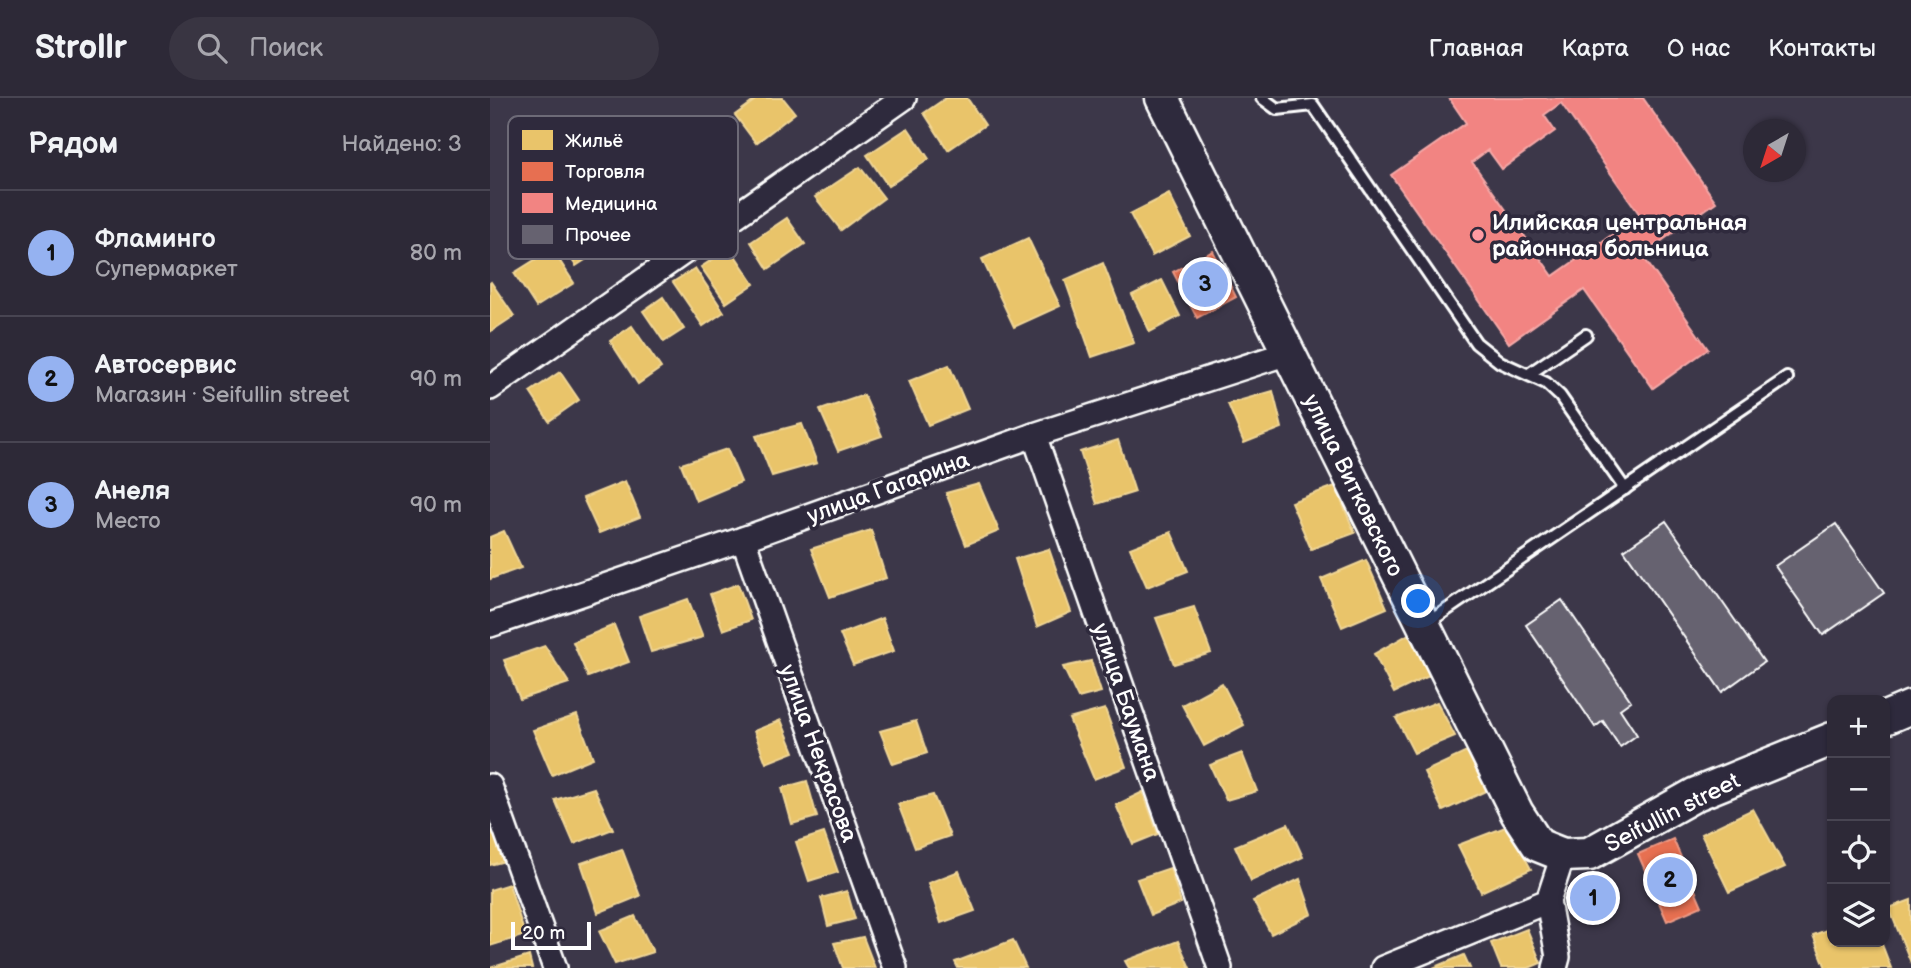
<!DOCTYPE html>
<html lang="ru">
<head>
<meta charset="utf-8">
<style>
	:root { --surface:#2d2937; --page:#393542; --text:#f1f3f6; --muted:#a7a6ad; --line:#484552; --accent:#95b2f1 }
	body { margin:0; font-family:"Balsamiq Sans",sans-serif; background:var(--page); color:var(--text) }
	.controls { position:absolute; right:21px; bottom:21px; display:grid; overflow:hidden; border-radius:14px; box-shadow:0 2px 5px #0004 }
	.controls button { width:63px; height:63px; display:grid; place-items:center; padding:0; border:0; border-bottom:2px solid var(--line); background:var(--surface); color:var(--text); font:35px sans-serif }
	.compass { position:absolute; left:1253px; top:21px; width:63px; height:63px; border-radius:50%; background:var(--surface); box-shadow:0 2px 5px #0004; rotate:219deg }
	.scale { position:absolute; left:21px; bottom:18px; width:80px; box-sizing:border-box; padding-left:7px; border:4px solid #fff; border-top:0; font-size:19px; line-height:24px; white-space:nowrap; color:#fff; -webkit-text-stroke:5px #2f2a3d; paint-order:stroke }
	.you { position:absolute; left:929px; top:504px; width:24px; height:24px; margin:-18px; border:5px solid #fff; border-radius:50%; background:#1a73e8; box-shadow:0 0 0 10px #1a73e833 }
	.badge { display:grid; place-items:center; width:46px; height:46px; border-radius:50%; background:var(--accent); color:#111; font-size:23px; font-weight:700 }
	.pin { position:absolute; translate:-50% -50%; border:4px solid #fff; box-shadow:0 2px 7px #0006 }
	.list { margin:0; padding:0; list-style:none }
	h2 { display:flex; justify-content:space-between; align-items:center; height:91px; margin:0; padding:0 28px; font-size:30px }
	h2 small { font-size:23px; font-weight:400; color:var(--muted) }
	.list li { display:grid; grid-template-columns:46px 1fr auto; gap:21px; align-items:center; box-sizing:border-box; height:126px; padding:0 28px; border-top:2px solid var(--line) }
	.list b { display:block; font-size:26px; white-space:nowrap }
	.list p { margin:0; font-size:23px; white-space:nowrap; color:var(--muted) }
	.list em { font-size:23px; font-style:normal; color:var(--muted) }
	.icon { flex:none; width:38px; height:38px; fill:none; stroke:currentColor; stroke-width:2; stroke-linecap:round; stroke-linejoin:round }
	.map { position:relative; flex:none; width:1421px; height:870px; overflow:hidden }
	header { display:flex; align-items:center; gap:42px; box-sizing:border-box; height:98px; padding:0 35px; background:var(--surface); border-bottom:2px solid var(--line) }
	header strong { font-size:33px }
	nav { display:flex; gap:38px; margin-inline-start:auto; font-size:24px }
	.search { width:490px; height:63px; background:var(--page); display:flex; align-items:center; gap:18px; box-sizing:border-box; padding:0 24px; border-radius:38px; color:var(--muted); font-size:26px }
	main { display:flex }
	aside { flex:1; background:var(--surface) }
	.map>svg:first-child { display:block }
	.homes { fill:#e9c46a; stroke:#f0d697; stroke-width:2 }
	.shops { fill:#e76f51; stroke:#ee9a85; stroke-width:2 }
	.health { fill:#f28482; stroke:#f6a9a8; stroke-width:2; fill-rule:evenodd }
	.building { fill:#666270; stroke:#fff; stroke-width:2 }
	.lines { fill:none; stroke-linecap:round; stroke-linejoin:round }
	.lane-casing { stroke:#fff; stroke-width:16 }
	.street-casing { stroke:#fff; stroke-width:28 }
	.secondary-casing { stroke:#fff; stroke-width:37 }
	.lane { stroke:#2f2a3d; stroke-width:10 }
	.street { stroke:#2f2a3d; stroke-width:23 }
	.secondary { stroke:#2f2a3d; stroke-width:32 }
	.poi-dot { fill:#ff9aa2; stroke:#2f2a3d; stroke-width:2.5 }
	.labels { text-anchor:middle; stroke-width:7; stroke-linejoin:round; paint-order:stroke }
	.poi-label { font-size:23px; font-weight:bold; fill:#fff; stroke:#2f2a3d; text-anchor:start }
	.street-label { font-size:23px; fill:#fff; stroke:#2f2a3d }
	.key { fill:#2f2a3d; stroke:#6d6a77; stroke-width:2 }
	.key-label { font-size:19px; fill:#fff }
</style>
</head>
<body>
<header>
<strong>Strollr</strong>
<div class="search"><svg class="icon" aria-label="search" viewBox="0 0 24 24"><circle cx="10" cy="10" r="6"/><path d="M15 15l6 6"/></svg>Поиск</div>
<nav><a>Главная</a><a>Карта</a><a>О нас</a><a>Контакты</a></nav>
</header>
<main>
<aside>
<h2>Рядом<small>Найдено: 3</small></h2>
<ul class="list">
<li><span class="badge">1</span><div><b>Фламинго</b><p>Супермаркет</p></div><em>80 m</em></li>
<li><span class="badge">2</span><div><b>Автосервис</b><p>Магазин · Seifullin street</p></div><em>90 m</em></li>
<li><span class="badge">3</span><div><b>Анеля</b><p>Место</p></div><em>90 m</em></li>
</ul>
</aside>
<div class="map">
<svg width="1421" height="870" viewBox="0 0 1421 870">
	<rect width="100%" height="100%" fill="#3c3749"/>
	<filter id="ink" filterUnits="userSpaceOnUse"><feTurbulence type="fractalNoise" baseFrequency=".0143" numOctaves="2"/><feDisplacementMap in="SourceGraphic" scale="14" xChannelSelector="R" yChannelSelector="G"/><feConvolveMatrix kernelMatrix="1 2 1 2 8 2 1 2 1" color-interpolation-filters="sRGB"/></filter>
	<g filter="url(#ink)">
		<!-- homes -->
		<g class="homes">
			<polygon points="268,0 293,0 305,15 266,45 245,17"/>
			<polygon points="456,0 477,0 495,27 458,52 434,15"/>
			<polygon points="418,30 439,61 398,88 377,57"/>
			<polygon points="370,69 394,100 351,132 325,99"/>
			<polygon points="679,96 700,138 662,158 640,116"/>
			<polygon points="100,115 121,145 86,168 66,139"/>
			<polygon points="297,120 315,146 278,171 261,144"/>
			<polygon points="538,140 570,208 524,229 492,161"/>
			<polygon points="240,150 264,186 236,205 211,169"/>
			<polygon points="62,151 84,185 46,209 24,175"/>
			<polygon points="613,165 644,245 602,259 575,182"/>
			<polygon points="205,170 234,214 213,228 183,184"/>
			<polygon points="672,182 690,218 660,234 642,197"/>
			<polygon points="1,184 24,218 0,234 0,185"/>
			<polygon points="173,199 194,231 174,244 153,213"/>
			<polygon points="142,228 171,270 148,286 120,243"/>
			<polygon points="459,267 478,311 438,327 419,283"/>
			<polygon points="70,274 89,302 59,323 40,294"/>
			<polygon points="783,293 792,330 754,345 738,306"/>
			<polygon points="374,297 392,338 348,353 330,312"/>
			<polygon points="312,326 327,365 282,378 266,338"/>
			<polygon points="628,342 645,394 607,406 590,354"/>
			<polygon points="237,351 251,384 206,403 191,366"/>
			<polygon points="135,383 150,419 109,435 93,400"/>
			<polygon points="489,386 509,433 476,447 456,395"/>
			<polygon points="845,388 865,435 821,451 801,404"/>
			<polygon points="381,432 396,480 340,499 321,451"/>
			<polygon points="14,433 31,470 0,481 0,439"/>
			<polygon points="681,434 698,473 657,489 640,450"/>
			<polygon points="559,451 581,514 547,529 525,461"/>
			<polygon points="876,462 897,510 852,529 831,481"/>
			<polygon points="248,486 261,522 233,532 220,496"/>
			<polygon points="198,501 213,539 161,554 149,518"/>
			<polygon points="704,509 721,555 684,566 666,520"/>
			<polygon points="392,520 404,553 363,567 350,536"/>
			<polygon points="124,527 139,564 98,579 83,544"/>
			<polygon points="921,535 941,577 904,595 884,556"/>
			<polygon points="55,548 79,585 30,601 14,562"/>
			<polygon points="601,563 611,594 588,600 573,569"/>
			<polygon points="732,585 754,627 714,648 692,607"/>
			<polygon points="947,604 965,638 924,655 906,620"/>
			<polygon points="615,611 636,669 604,681 579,621"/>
			<polygon points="87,617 103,660 62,677 43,632"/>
			<polygon points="291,622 304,654 276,665 264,633"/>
			<polygon points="426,623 437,655 403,666 390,633"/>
			<polygon points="981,652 1000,691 953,713 934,674"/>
			<polygon points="752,655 767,693 736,702 720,667"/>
			<polygon points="317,683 327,719 302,726 292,690"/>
			<polygon points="104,690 123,731 84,746 65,702"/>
			<polygon points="653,694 668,736 643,746 626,707"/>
			<polygon points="443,697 460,738 425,750 408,706"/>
			<polygon points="1263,711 1295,769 1239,794 1211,736"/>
			<polygon points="0,714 15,763 0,767"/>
			<polygon points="798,726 813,759 761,783 745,748"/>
			<polygon points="1018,728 1041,771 991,794 968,747"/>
			<polygon points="334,735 348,774 319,783 306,744"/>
			<polygon points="132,751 150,798 108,815 91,765"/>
			<polygon points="680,770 691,805 661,817 647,781"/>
			<polygon points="469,773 485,813 451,825 438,785"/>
			<polygon points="810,781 822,816 781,836 763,803"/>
			<polygon points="19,786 35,837 0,848 0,792"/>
			<polygon points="357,793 365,821 338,828 331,800"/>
			<polygon points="1421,802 1421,865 1399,810"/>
			<polygon points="145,818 163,854 125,866 109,833"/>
			<polygon points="1342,830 1342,844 1391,844 1401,870 1336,870 1323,837"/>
			<polygon points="1037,831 1051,865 1039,870 1011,870 1001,845"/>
			<polygon points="373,839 385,870 353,870 344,845"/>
			<polygon points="523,842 536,870 468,870 465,864"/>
			<polygon points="688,843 700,870 639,870 635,863"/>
			<polygon points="974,857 980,870 943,870"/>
			<polygon points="39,858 42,870 0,870"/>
		</g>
		<!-- shops -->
		<g class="shops">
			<polygon points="723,153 746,199 707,220 683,174"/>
			<polygon points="1183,741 1212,808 1177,823 1148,756"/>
		</g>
		<!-- health -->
		<path class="health" d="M 959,0 L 1153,0 L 1226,104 L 1152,157 L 1218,251 L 1163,290 L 1094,192 L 1019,245 L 901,77 L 976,25 ZM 1071,5 L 1150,117 L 1063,178 L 982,64 L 998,52 L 1012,71 L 1065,33 L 1054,17 Z"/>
		<!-- building -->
		<g class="building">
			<polygon points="1176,423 1274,564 1232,594 1134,452"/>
			<polygon points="1346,426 1394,495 1333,537 1285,468"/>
			<polygon points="1072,502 1141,603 1130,611 1147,637 1130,649 1113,623 1105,629 1036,527"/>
		</g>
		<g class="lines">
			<!-- lane casing -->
			<g class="lane-casing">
				<g id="lane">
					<polyline points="772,0 787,11 823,7 986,245 1010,264 1056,285 1070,298 1135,391"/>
					<polyline points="1039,276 1096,237"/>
					<polyline points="936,526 1297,280"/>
				</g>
			</g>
			<!-- street casing -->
			<g class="street-casing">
				<g id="street">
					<polyline points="0,290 414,0"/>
					<polyline points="544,337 730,870"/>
					<polyline points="253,441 405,870"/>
					<polyline points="0,527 253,441 544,337 798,255"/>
					<polyline points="0,688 65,870"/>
					<polyline points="1058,803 1068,859 1065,870"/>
					<polyline points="893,870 1058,803 1073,757"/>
				</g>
			</g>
			<!-- secondary casing -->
			<g class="secondary-casing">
				<g id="secondary">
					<polyline points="672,0 1027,715 1048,747 1073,757 1099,756 1206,696 1342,641"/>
					<polyline points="1395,620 1421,609"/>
				</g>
			</g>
			<!-- lane -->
			<use href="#lane" class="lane"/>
			<!-- street -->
			<use href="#street" class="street"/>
			<!-- secondary -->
			<use href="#secondary" class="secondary"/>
		</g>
	</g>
	<!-- markers -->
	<circle class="poi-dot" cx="988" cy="137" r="7"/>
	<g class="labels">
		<!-- poi labels -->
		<g class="poi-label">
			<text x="1002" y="132">Илийская центральная<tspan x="1002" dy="26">районная больница</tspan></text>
		</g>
		<!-- street labels -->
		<g class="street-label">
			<text transform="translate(864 387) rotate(64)" y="8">улица Витковского</text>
			<text transform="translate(398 389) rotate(-20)" y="8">улица Гагарина</text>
			<text transform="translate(637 604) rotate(71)" y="8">улица Баумана</text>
			<text transform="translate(329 655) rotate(70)" y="8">улица Некрасова</text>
			<text transform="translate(1182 714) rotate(-27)" y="8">Seifullin street</text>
		</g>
	</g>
	<!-- legend -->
	<rect x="18" y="18" width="230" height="143" rx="10" class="key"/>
	<rect x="32" y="32" width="31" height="20" fill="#e9c46a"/>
	<rect x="32" y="64" width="31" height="19" fill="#e76f51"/>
	<rect x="32" y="95" width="31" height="20" fill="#f28482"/>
	<rect x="32" y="127" width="31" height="19" fill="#666270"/>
	<g class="key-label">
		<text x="75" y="49">Жильё</text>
		<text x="75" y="80">Торговля</text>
		<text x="75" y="112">Медицина</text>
		<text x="75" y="143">Прочее</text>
	</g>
</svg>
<div class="controls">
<button>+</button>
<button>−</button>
<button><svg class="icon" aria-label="locate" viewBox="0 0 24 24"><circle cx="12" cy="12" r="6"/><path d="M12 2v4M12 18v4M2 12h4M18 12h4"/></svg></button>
<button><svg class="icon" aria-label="layers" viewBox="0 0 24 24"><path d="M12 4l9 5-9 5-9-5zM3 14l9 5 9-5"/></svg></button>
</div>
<svg class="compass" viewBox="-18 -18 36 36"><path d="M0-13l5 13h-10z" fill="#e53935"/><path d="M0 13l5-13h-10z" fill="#a7a6ad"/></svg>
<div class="scale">20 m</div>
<div class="you"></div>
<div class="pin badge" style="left:1103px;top:800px">1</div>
<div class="pin badge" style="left:1180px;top:782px">2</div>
<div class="pin badge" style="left:715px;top:186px">3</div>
</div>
</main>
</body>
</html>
